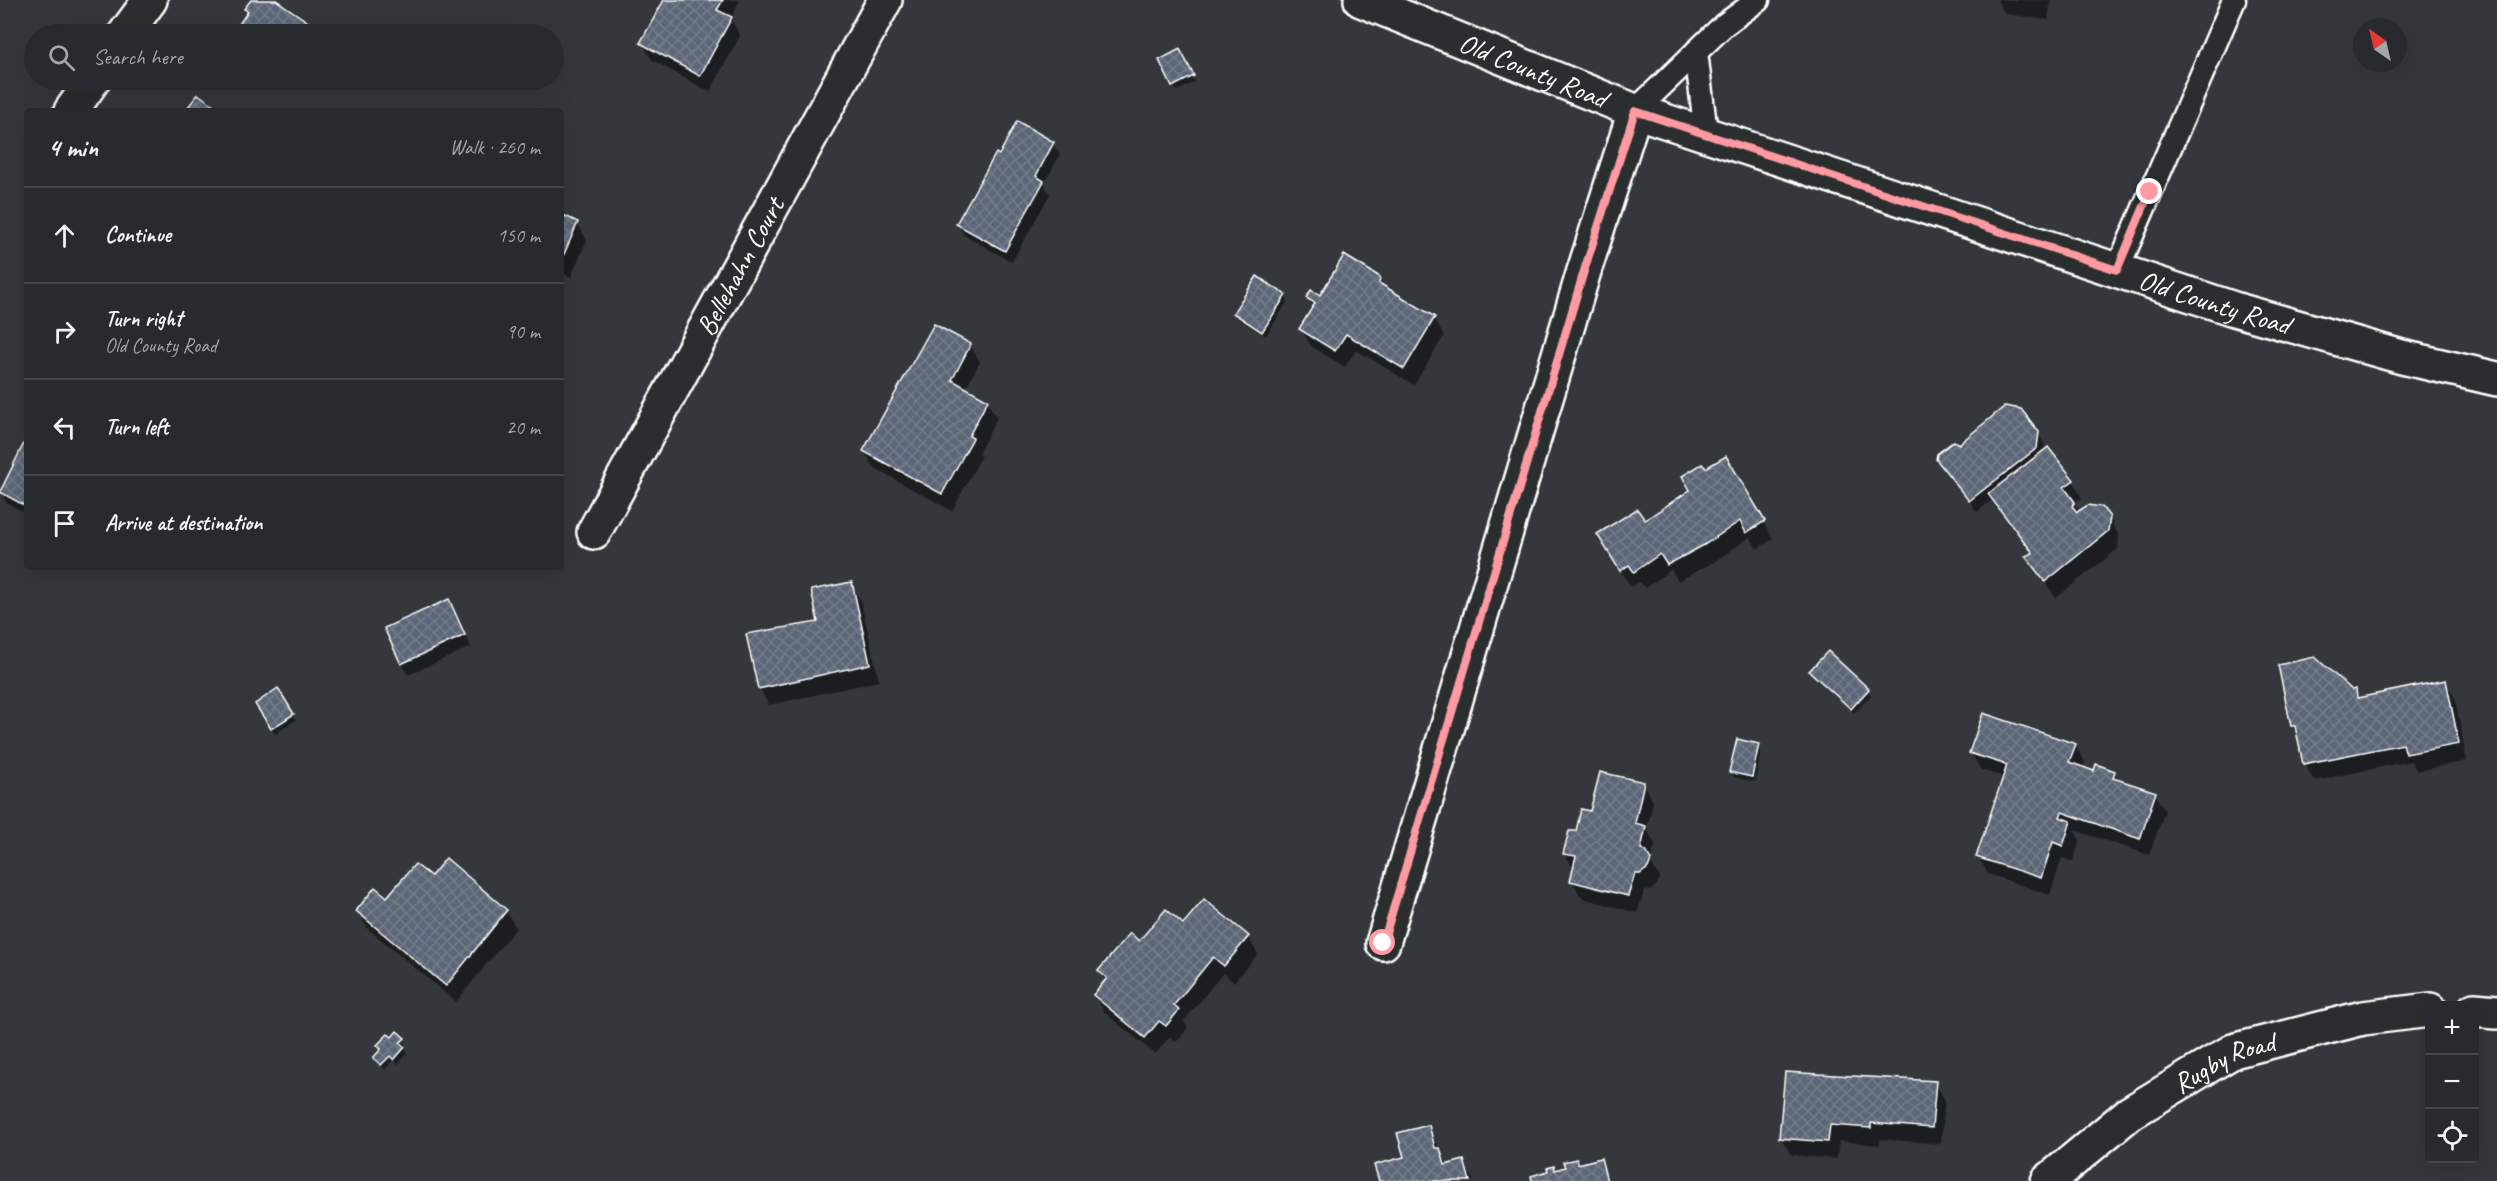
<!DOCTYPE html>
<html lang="en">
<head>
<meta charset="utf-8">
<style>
	:root { --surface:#272a2e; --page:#33363a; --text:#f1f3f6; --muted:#a4a7aa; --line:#43464a }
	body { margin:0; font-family:Caveat,sans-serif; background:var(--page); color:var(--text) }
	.controls { position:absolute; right:18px; bottom:18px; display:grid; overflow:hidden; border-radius:6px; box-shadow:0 6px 24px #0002 }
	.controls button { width:54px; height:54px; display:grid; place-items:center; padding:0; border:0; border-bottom:2px solid var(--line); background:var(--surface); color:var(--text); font:30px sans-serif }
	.compass { position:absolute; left:2353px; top:18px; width:54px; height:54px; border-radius:50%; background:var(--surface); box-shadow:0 6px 24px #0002; rotate:326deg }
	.stop { position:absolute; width:18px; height:18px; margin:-14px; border:4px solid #ff9aa2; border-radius:50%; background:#fff }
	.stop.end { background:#ff9aa2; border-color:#fff; box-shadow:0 2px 6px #0008 }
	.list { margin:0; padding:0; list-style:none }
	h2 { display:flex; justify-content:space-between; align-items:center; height:78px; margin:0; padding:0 24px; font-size:26px }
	h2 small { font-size:20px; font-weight:400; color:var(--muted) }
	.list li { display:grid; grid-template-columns:39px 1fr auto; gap:18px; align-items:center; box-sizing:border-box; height:96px; padding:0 24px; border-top:2px solid var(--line) }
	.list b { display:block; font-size:22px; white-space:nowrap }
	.list p { margin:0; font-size:20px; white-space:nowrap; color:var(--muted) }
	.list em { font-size:20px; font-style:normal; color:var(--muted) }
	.icon { flex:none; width:33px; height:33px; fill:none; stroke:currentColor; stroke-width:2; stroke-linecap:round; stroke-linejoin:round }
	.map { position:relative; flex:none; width:2497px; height:1181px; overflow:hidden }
	.search { position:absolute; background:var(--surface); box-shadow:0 6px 24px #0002; left:24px; top:24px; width:540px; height:66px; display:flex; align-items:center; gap:15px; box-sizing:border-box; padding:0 21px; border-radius:33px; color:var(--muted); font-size:22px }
	.panel { position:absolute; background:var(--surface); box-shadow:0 6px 24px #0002; left:24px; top:108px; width:540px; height:462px; border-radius:6px }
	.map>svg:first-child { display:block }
	.shadow { fill:#0007 }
	.building { fill:url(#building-cross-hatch); stroke:#fff; stroke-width:1.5 }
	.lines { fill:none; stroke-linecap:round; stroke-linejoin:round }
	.lane-casing { stroke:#fff; stroke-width:27 }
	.street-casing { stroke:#fff; stroke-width:38 }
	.lane { stroke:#2a2d2e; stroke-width:22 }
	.street { stroke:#2a2d2e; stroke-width:33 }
	.route { stroke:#ff9aa2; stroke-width:8 }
	.labels { text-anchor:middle; stroke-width:4.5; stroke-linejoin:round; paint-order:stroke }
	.street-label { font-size:28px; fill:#fff; stroke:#2a2d2e }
</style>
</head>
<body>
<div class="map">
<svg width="2497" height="1181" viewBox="0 0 2497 1181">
	<defs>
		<pattern id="building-cross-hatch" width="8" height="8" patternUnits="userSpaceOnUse" patternTransform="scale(1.5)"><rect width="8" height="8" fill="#5c6677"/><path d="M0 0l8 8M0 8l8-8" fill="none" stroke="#747d8b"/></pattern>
	</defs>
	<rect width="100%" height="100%" fill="#34383d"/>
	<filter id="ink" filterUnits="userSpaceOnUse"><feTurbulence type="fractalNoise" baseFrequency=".0167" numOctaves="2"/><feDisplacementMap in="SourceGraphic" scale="12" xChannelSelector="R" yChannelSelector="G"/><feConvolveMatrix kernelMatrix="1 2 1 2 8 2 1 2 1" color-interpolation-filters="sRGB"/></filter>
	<g filter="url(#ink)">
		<!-- shadow -->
		<g class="shadow">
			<polygon points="252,0 274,0 307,23 314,34 236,34 249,13 246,9"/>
			<polygon points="667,0 740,0 731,19 740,36 710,92 652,60 642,43"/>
			<polygon points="1997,0 2051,0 2048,20 2005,14"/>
			<polygon points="1179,51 1195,82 1177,91 1161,61"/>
			<polygon points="293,80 312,80 306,89"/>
			<polygon points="1018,123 1053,144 1060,155 1044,184 1050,194 1012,262 964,235 958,224"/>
			<polygon points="561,216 577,223 587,240 571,277 561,273"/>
			<polygon points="1379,278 1385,289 1434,319 1444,336 1414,385 1356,350 1345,367 1311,346 1301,329 1314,308 1308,298 1321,297"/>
			<polygon points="1285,296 1288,301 1266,336 1238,319 1235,313"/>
			<polygon points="970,345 980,362 965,389 987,401 997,418 979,452 981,457 952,511 874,468 864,451"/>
			<polygon points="2038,433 2045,445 2044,452 2073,481 2082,498 2074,503 2080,513 2109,518 2119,536 2118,549 2056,598 2027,557 2033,554 1992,500 1977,512 1938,459 1960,446"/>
			<polygon points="27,440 27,514 6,502 0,491"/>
			<polygon points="1725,458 1773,539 1757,549 1750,537 1714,562 1678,581 1671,570 1645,588 1640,582 1631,587 1609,552 1644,522 1692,490 1706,470"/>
			<polygon points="851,584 861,601 879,681 769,705 759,688 820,623"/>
			<polygon points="449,601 471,647 408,675 402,664"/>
			<polygon points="1810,671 1868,690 1871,695 1854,713"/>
			<polygon points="2445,681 2455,698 2467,761 2417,771 2411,761 2314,781 2304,764 2299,737 2292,726 2355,691 2360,699"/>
			<polygon points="278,691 296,720 275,734 257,704"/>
			<polygon points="1758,745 1761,751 1755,782 1734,777 1731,772"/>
			<polygon points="2075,745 2085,762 2083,768 2095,772 2114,772 2120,782 2155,794 2165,811 2149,855 2074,830 2080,840 2073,862 2062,858 2050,895 1988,874 1978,857 2004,777 1981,770 1971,753"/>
			<polygon points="1644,784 1653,801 1647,830 1655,844 1651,863 1660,878 1657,885 1650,891 1645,890 1637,913 1582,898 1572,881 1574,870 1565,854 1591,813"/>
			<polygon points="431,879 506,911 516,928 456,1002 367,928 358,911"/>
			<polygon points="1184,926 1248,937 1258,954 1234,982 1223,973 1184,1021 1188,1028 1176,1042 1170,1037 1155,1054 1104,1012 1095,995 1106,982 1100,971 1139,944"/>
			<polygon points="392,1039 404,1039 407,1053 398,1064 393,1060 385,1070 375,1058"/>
			<polygon points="1935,1083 1945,1100 1941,1144 1880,1139 1880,1145 1839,1141 1837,1159 1791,1155 1781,1138"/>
			<polygon points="1428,1127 1448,1166 1463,1162 1474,1181 1380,1181 1406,1158"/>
			<polygon points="1600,1160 1609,1181 1533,1181 1550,1172 1567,1168 1576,1161 1579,1166"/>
		</g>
		<!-- building -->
		<g class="building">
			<polygon points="251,0 276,0 308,22 300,34 236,34 233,33 248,11 244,9"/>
			<polygon points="664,0 723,0 717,10 732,17 700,76 640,43"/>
			<polygon points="1180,49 1194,76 1172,87 1159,60"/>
			<polygon points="198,94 222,111 185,111"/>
			<polygon points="1017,121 1054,142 1036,176 1044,181 1005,251 956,224 996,153 999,155"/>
			<polygon points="561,214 578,222 561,261"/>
			<polygon points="1344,255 1380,277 1379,283 1435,317 1404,369 1346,334 1335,351 1299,329 1315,303 1306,298 1311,290 1320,295"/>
			<polygon points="1257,276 1286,295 1262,332 1233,313"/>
			<polygon points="934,324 971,344 952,380 988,400 969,436 973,438 942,494 863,451"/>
			<polygon points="2005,406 2021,409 2039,432 2037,448 1969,501 1936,459 1937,454 1954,441 1959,444"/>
			<polygon points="27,437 27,507 0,492"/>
			<polygon points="2048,447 2074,480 2064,487 2075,502 2072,506 2077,512 2088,505 2102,507 2110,517 2108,531 2045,582 2025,556 2033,553 1988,494"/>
			<polygon points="1726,456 1765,521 1746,533 1740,521 1704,545 1667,565 1660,554 1634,572 1629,565 1620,571 1597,534 1637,509 1645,520 1690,490 1682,476 1702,464 1706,468"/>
			<polygon points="852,582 870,664 758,689 746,634 818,622 811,590"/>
			<polygon points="449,599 465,635 401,664 384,628"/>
			<polygon points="1828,651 1869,689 1851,709 1809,671"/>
			<polygon points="2315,657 2352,690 2356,689 2357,698 2446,680 2459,744 2406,754 2403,744 2303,764 2295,726 2291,726 2278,665"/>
			<polygon points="278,688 294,714 271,729 255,704"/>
			<polygon points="1983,713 2076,744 2069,762 2094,771 2096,764 2115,771 2113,778 2156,792 2140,839 2062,812 2060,817 2071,821 2063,846 2053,842 2041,878 1976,857 2007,765 1969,753"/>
			<polygon points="1737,739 1759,744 1752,777 1729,772"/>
			<polygon points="1600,772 1644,782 1635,823 1646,826 1641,849 1646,851 1651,860 1648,868 1640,874 1635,874 1628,896 1570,881 1576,856 1563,854 1569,831 1576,831 1581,809 1590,811"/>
			<polygon points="446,858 507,910 446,986 356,911 375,887 387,897 415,864 431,876"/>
			<polygon points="1204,899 1249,936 1224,966 1213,957 1174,1005 1179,1010 1166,1026 1159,1021 1145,1038 1093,995 1107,978 1098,971 1130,933 1139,941 1166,909 1183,924"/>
			<polygon points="397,1031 405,1038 400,1043 405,1047 394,1060 390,1056 381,1065 373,1058 381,1049 377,1045 388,1034 392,1037"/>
			<polygon points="1785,1072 1936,1081 1932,1128 1871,1123 1871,1128 1830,1125 1828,1142 1779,1138"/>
			<polygon points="1429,1125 1435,1148 1440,1148 1445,1165 1464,1160 1470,1181 1379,1181 1374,1165 1404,1157 1397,1133"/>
			<polygon points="1601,1158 1607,1181 1532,1181 1531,1176 1548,1171 1547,1168 1554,1166 1555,1170 1565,1167 1563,1162 1577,1159 1578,1164"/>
		</g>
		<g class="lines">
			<!-- lane casing -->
			<g class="lane-casing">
				<g id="lane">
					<polyline points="1696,52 1706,133"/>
					<polyline points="1635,111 1724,25 1758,0"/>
					<polyline points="2117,270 2234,0"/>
				</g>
			</g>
			<!-- street casing -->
			<g class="street-casing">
				<g id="street">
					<path id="s1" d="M 1361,0 L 1635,111 L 2234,309 L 2402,357 L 2497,379"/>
					<polyline points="125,34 150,0"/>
					<polyline points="71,111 93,80"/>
					<path id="s2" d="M 594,532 L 885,0"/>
					<polyline points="1383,943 1584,271 1635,111"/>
					<polyline points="2474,1010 2497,1012"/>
					<path id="s3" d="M 2048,1181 L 2130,1113 L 2233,1051 L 2363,1018 L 2430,1010"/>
				</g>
			</g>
			<!-- lane -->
			<use href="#lane" class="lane"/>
			<!-- street -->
			<use href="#street" class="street"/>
		</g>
	</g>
	<g class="lines" filter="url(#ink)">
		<!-- route -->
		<polyline class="route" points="1383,943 1584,271 1635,111 2117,270 2150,192"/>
	</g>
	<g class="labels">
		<!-- street labels -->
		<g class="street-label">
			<text dy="10" stroke="none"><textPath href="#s1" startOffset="186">Old County Road</textPath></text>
			<text dy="10" stroke="none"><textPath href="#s2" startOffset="303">Bellehahn Court</textPath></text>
			<text dy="10" stroke="none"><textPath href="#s1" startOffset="906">Old County Road</textPath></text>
			<text dy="10" stroke="none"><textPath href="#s3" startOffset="214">Rugby Road</textPath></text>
		</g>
	</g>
</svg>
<div class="controls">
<button>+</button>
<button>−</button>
<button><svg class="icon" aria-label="locate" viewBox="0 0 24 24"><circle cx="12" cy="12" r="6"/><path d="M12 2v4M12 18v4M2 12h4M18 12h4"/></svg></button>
</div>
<svg class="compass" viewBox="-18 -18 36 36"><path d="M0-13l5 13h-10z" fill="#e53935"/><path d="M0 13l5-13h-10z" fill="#a4a7aa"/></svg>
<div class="stop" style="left:1383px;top:943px"></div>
<div class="stop end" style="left:2150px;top:192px"></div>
<div class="search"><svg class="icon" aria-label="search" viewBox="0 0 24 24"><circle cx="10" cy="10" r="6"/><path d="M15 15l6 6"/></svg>Search here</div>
<section class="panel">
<h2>4 min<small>Walk · 260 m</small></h2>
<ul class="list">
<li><svg class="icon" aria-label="ahead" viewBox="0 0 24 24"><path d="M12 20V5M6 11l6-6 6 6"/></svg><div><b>Continue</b></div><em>150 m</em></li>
<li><svg class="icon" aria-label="right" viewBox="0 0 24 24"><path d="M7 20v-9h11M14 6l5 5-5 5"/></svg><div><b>Turn right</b><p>Old County Road</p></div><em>90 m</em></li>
<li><svg class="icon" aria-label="left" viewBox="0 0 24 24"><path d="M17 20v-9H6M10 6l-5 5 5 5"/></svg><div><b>Turn left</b></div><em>20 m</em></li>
<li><svg class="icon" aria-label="arrive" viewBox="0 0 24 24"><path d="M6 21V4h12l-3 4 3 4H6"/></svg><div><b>Arrive at destination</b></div></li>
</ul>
</section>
</div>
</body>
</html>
